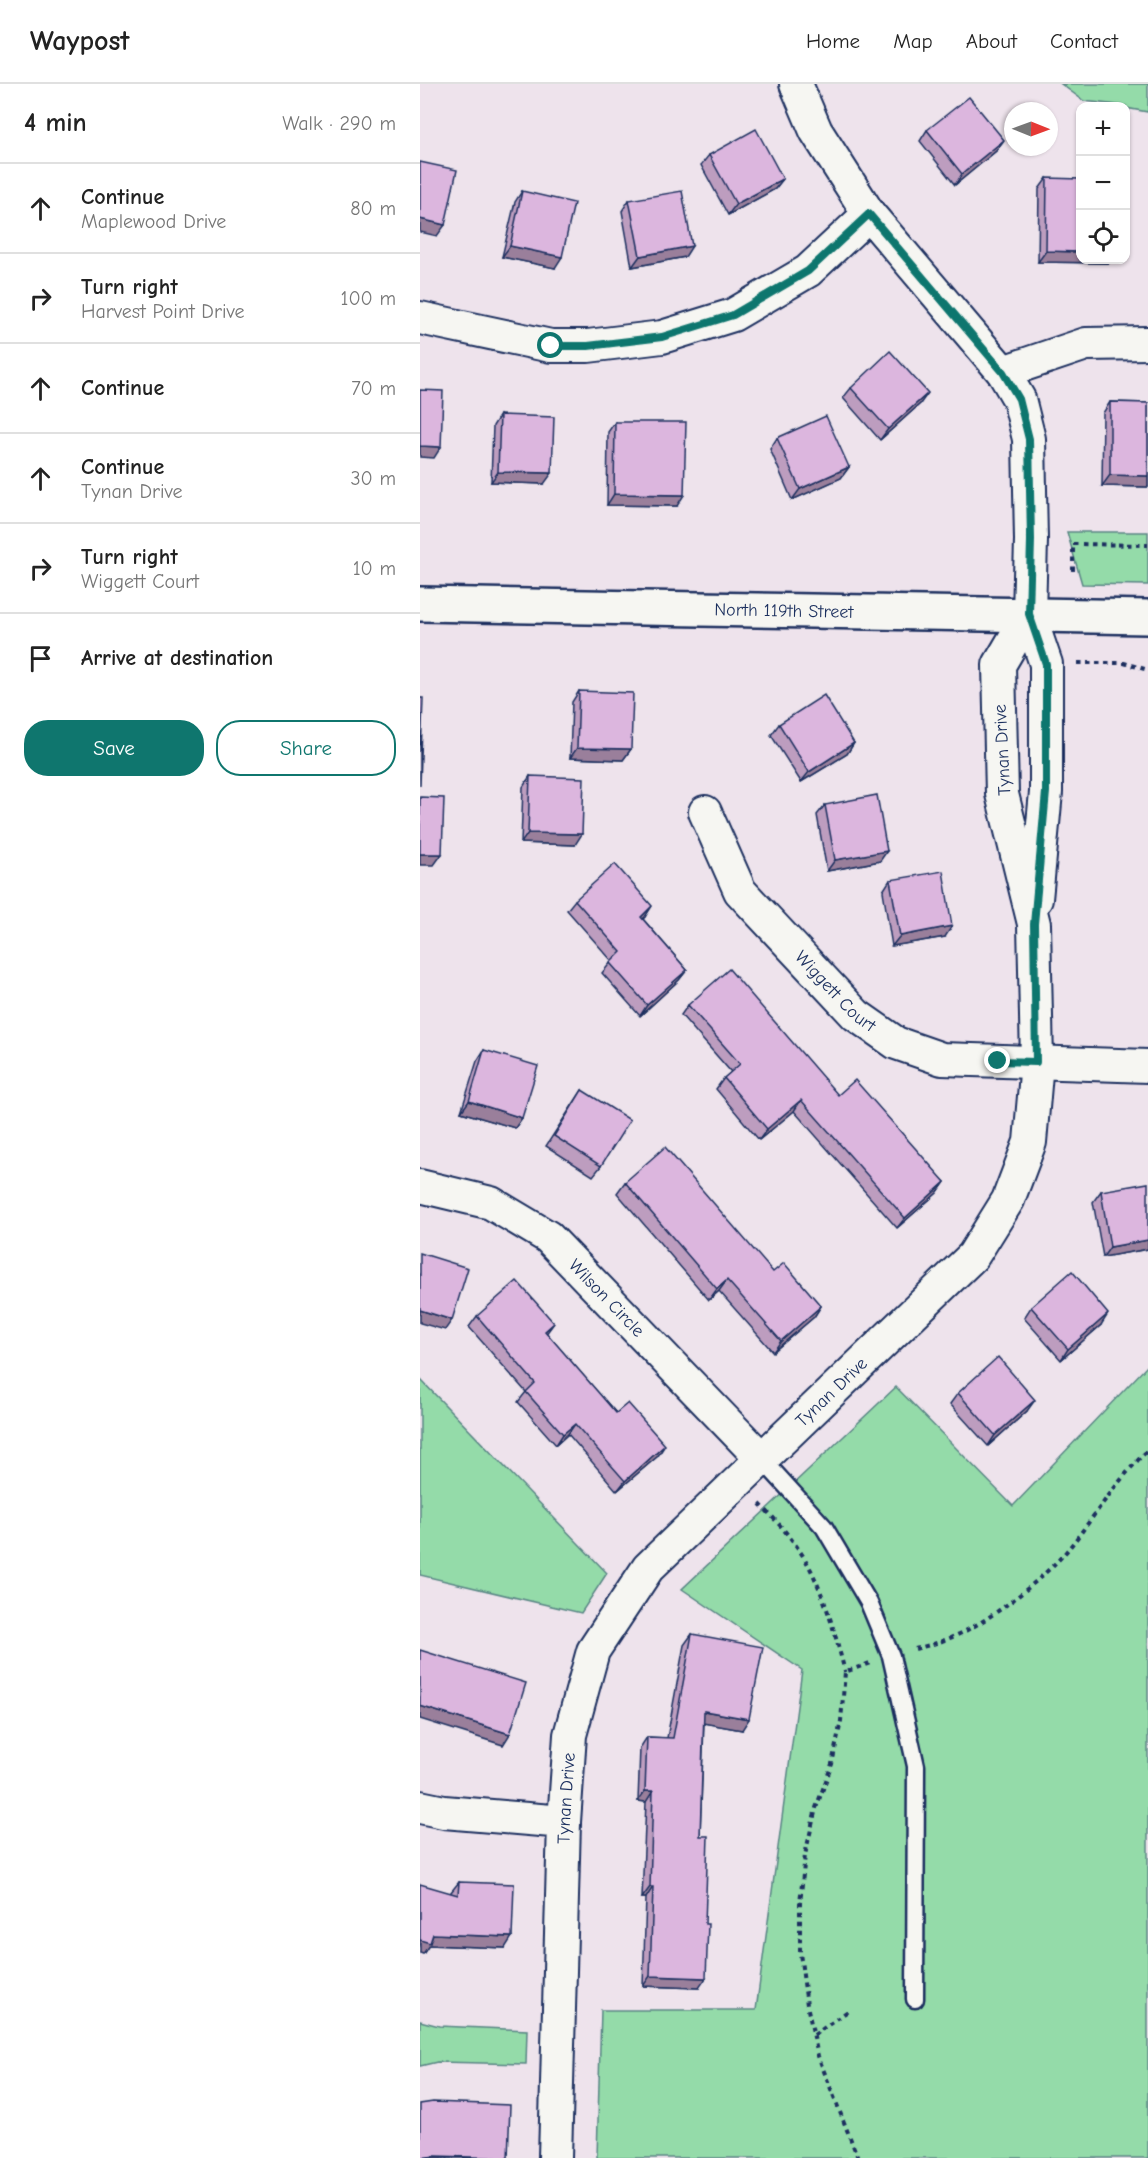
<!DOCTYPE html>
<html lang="en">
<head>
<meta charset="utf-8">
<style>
	:root { --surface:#fff; --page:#f2f2f2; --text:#222; --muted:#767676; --line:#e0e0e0; --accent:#0f766e }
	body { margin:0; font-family:"Comic Neue",sans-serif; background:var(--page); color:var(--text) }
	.controls { position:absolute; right:18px; top:18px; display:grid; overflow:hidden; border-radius:12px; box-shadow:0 2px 4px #0004 }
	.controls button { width:54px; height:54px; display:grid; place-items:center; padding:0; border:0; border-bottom:2px solid var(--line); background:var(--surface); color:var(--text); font:30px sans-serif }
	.compass { position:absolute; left:584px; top:18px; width:54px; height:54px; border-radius:50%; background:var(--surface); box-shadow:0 2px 4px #0004; rotate:91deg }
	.stop { position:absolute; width:18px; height:18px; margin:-14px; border:4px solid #0f766e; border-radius:50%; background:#fff }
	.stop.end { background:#0f766e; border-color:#fff; box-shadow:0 2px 6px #0008 }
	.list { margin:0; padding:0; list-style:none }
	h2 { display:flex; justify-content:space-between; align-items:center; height:78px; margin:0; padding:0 24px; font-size:26px }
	h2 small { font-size:20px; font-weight:400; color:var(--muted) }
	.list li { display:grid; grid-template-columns:39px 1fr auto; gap:18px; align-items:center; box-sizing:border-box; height:90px; padding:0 24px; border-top:2px solid var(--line) }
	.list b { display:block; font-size:22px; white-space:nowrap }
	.list p { margin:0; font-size:20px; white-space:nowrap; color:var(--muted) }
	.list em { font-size:20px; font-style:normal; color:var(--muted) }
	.actions { display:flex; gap:12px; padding:18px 24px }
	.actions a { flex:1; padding:14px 0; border:2px solid var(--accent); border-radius:24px; text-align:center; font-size:21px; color:var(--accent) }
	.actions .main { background:var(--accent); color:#fff }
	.icon { flex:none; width:33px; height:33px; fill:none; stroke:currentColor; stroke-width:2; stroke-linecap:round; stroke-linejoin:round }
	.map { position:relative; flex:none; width:728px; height:2074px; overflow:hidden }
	header { display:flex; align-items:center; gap:36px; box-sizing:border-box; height:84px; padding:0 30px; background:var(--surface); border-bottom:2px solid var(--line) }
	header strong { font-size:28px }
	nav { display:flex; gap:33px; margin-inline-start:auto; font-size:21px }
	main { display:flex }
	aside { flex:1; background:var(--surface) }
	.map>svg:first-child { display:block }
	.green { fill:#94dba9; stroke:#588584; stroke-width:1.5 }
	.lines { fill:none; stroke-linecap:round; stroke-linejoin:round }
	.lane-casing { stroke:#1b2f5e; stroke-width:21 }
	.street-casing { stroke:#1b2f5e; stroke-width:36 }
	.secondary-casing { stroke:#1b2f5e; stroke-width:38 }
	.path { stroke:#1b2f5e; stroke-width:4; stroke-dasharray:4.5 4.5; stroke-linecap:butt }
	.lane { stroke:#f6f6f2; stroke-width:16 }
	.street { stroke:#f6f6f2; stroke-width:32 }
	.secondary { stroke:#f6f6f2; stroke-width:33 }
	.wall { fill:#bd9dbf; stroke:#1b2f5e; stroke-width:1.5 }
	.shaded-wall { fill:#9a7f9b; stroke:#1b2f5e; stroke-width:1.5 }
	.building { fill:#dcb6de; stroke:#1b2f5e; stroke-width:1.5 }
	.route { stroke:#0f766e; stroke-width:8 }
	.labels { text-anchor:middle; stroke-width:5; stroke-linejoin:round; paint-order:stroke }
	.street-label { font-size:18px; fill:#1b2f5e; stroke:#f6f6f2 }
</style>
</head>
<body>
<header>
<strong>Waypost</strong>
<nav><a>Home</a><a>Map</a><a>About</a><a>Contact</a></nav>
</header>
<main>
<aside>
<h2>4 min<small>Walk · 290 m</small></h2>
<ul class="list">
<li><svg class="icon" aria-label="ahead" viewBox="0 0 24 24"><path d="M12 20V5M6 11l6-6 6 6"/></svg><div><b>Continue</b><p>Maplewood Drive</p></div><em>80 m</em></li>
<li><svg class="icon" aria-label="right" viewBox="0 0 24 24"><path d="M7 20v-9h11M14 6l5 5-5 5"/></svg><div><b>Turn right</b><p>Harvest Point Drive</p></div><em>100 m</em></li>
<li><svg class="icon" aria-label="ahead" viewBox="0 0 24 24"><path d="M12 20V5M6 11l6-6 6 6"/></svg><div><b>Continue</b></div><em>70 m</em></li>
<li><svg class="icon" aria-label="ahead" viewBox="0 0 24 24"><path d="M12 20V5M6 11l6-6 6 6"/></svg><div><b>Continue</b><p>Tynan Drive</p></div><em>30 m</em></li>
<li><svg class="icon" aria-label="right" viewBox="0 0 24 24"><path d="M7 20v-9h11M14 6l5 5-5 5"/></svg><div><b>Turn right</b><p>Wiggett Court</p></div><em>10 m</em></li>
<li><svg class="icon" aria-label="arrive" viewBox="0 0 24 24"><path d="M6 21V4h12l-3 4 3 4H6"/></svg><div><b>Arrive at destination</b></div></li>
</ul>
<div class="actions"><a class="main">Save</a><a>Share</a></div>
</aside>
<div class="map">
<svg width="728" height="2074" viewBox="0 0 728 2074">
	<rect width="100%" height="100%" fill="#eee3ec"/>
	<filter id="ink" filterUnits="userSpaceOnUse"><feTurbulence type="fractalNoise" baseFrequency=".0167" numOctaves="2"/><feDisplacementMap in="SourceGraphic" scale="12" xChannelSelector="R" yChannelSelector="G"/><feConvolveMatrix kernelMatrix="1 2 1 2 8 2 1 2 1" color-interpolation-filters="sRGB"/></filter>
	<g filter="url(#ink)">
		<!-- green -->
		<g class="green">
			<polygon points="641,0 728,0 728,28 706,24 706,22 664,17"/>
			<polygon points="647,448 728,448 728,501 662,500"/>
			<polygon points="728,1281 728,2074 177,2074 181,1926 336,1926 382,1586 262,1505 476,1303 593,1422"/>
			<polygon points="0,1295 187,1489 161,1529 0,1491"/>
			<polygon points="0,1937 19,1942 107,1946 106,1980 17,1978 0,1982"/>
		</g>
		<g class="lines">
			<!-- lane casing -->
			<g class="lane-casing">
				<polyline id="lane" points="341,1374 404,1443 449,1519 471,1572 496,1682 495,1915"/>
			</g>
			<!-- street casing -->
			<g class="street-casing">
				<g id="street">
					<polyline points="376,0 396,47 449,130 583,288 599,315 609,355 611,456 609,530 626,580 626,708 616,815"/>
					<polyline points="0,234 131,262 168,262 242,253 313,231 388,187 449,130"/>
					<polyline points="583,288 666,260 728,259"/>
					<path id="s1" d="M 285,728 L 320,807 L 436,931 L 476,959 L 522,975 L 728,982"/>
					<path id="s2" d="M 0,1102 L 71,1119 L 128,1153 L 341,1374"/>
					<polyline points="0,1723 24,1728 144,1738"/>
					<path id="s3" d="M 135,2074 L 144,1738 L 150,1651 L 173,1567 L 228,1484 L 553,1172 L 588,1116 L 610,1058 L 617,978 L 614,840 L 582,710 L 579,581 L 609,530"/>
				</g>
			</g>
			<!-- secondary casing -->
			<g class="secondary-casing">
				<g id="secondary">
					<path id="s4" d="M 0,520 L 728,533"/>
				</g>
			</g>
			<!-- path -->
			<g class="path">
				<polyline points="653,487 653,460 728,461"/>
				<polyline points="658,579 704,579 728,586"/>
				<path d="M 340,1420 C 359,1439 379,1462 391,1486 C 407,1519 416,1553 425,1588"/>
				<path d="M 495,1565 C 506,1562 518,1559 530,1554 C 567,1540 625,1494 650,1463 C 676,1430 698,1395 728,1366"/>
				<polyline points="394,1951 428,1927"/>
				<polyline points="438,2074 398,1972 387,1921 380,1869 380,1819 385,1771 396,1724 412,1680 421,1637 425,1588 450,1579"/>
			</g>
			<!-- lane -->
			<use href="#lane" class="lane"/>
			<!-- street -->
			<use href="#street" class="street"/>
			<!-- secondary -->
			<use href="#secondary" class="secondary"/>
		</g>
		<!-- wall -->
		<g class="wall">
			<polygon points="507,46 576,67 535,101 500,57"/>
			<polygon points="289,71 363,95 355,105 308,131 281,81"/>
			<polygon points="627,94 660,176 691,176 689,179 618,178 619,105"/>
			<polygon points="102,107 135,184 82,173 95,118"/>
			<polygon points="209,116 265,173 212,183 202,127"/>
			<polygon points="431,304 500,320 460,356 423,314"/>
			<polygon points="690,318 728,319 728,403 682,402 683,329"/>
			<polygon points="80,331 124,400 71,398 73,342"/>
			<polygon points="195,338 257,422 187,421 188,348"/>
			<polygon points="357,354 429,383 421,394 372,416 350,365"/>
			<polygon points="159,607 211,665 203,676 150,674 152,618"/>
			<polygon points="359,640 434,659 427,670 381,698 351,651"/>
			<polygon points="110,692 155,761 101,759 103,703"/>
			<polygon points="405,721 460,777 407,787 397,731"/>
			<polygon points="470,796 525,853 472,862 463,807"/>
			<polygon points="155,816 225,833 223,835 267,886 259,896 220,932 182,889 192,877 147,826"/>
			<polygon points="268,921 418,1011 525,1098 517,1109 477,1144 374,1027 339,1056 296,1005 304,994 311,988 261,931"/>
			<polygon points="64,966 102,1034 95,1044 41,1028 57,977"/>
			<polygon points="162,1006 181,1082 173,1092 126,1062"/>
			<polygon points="205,1098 353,1188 401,1222 394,1233 353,1268 299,1207 289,1216 197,1109"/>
			<polygon points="681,1107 728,1165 683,1173 673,1118"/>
			<polygon points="611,1223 681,1241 641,1276 604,1234"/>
			<polygon points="57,1232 127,1250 196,1329 238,1372 197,1407 148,1350 136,1361 98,1318 106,1308 49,1243"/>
			<polygon points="538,1309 607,1327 568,1362 530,1320"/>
			<polygon points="272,1550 322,1646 284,1639 280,1752 279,1904 223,1902 226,1814 222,1814 226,1718 218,1717 220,1664 227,1653 247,1654 264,1561"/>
			<polygon points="39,1798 85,1864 9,1861 3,1870 31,1808"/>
		</g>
		<!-- shaded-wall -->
		<g class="shaded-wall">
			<polygon points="584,56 576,67 535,101 542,90"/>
			<polygon points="363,95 355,105 308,131 316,120"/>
			<polygon points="0,135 25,141 17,152 0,148"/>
			<polygon points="90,162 142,173 135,184 82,173"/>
			<polygon points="272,162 265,173 212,183 220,172"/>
			<polygon points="626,167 660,168 660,176 691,176 689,179 618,178"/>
			<polygon points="508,309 500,320 460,356 468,345"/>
			<polygon points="0,362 21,363 14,374 0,373"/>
			<polygon points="429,383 421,394 372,416 380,405"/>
			<polygon points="78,388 132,389 124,400 71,398"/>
			<polygon points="690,391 728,392 728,403 682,402"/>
			<polygon points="194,410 264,411 257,422 187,421"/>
			<polygon points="434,659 427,670 381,698 389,688"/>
			<polygon points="157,664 211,665 203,676 150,674"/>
			<polygon points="108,749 162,750 155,761 101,759"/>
			<polygon points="467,767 460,777 407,787 415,776"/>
			<polygon points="0,770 22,770 14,781 0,781"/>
			<polygon points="232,822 225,833 213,843 221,833"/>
			<polygon points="532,842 525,853 472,862 480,852"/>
			<polygon points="267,886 259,896 220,932 227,921"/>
			<polygon points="381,1016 374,1027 339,1056 347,1045"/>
			<polygon points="49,1017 102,1034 95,1044 41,1028"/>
			<polygon points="525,1098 517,1109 477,1144 485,1134"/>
			<polygon points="728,1156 728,1165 683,1173 690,1163"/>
			<polygon points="307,1196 299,1207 289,1216 297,1205"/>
			<polygon points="401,1222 394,1233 353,1268 361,1257"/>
			<polygon points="0,1226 32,1236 25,1246 0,1239"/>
			<polygon points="688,1230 681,1241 641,1276 648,1265"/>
			<polygon points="134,1239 126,1250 125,1247"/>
			<polygon points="615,1316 607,1327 568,1362 575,1351"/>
			<polygon points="155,1340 148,1350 136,1361 143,1350"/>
			<polygon points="245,1361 238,1372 197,1407 205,1397"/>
			<polygon points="0,1622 90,1650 83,1661 0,1635"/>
			<polygon points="284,1627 329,1635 322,1646 277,1638"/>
			<polygon points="225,1707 233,1707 226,1718 218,1717"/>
			<polygon points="230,1803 233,1803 226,1814 222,1814"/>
			<polygon points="13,1850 92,1853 85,1864 9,1861 3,1870 0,1869 0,1856"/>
			<polygon points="230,1892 286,1894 279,1904 223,1902"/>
			<polygon points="15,2072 56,2074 4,2074"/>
		</g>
		<!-- building -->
		<g class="building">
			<polygon points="549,13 584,56 542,90 507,46"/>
			<polygon points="336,45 363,95 316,120 289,71"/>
			<polygon points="0,78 37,86 25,141 0,135"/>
			<polygon points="627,94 660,95 660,168 626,167"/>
			<polygon points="102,107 154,119 142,173 90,162"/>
			<polygon points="262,107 272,162 220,172 209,116"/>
			<polygon points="470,267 508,309 468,345 431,304"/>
			<polygon points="0,306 23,307 21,363 0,362"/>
			<polygon points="690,318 728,319 728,392 690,391"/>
			<polygon points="80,331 134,333 132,389 78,388"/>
			<polygon points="406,332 429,383 380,405 357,354"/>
			<polygon points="195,338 266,338 264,411 194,410"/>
			<polygon points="159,607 213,609 211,665 157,664"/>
			<polygon points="404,611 434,659 389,688 359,640"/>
			<polygon points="0,614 3,614 0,702"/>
			<polygon points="110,692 164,694 162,750 108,749"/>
			<polygon points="457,711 467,767 415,776 405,721"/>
			<polygon points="0,713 24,714 22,770 0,770"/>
			<polygon points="195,780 232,822 221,833 267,886 227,921 190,879 201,868 155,816"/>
			<polygon points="523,787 532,842 480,852 470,796"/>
			<polygon points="309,885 418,1011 435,996 525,1098 485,1134 381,1016 347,1045 304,994 320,980 268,921"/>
			<polygon points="64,966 118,982 102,1034 49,1017"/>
			<polygon points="162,1006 210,1036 181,1082 134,1052"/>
			<polygon points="245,1063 353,1188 364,1179 401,1222 361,1257 307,1196 297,1205 205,1098"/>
			<polygon points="728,1099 728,1156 690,1163 681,1107"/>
			<polygon points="0,1169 48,1184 32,1236 0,1226"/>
			<polygon points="652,1187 688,1230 648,1265 611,1223"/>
			<polygon points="97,1197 134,1239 125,1247 196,1329 208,1319 245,1361 205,1397 155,1340 143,1350 106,1308 115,1299 57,1232"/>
			<polygon points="578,1273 615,1316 575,1351 538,1309"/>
			<polygon points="272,1550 343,1563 329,1635 284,1627 280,1752 288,1752 285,1840 288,1840 286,1894 230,1892 233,1803 230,1803 233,1707 225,1707 227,1653 253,1654"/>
			<polygon points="0,1566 106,1599 90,1650 0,1622"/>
			<polygon points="39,1798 94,1800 92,1853 13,1850 10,1859 0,1856 0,1800 38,1811"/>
			<polygon points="13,2018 90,2021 88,2074 15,2072 0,2074 0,2020"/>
		</g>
	</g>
	<g class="lines" filter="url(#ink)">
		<!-- route -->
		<polyline class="route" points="131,262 168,262 242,253 313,231 388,187 449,130 583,288 599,315 609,355 611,456 609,530 626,580 626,708 614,840 616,978 578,977"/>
	</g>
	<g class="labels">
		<!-- street labels -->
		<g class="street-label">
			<text dy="6" stroke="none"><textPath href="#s4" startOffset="364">North 119th Street</textPath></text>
			<text transform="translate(582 666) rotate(-93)" y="6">Tynan Drive</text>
			<text dy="6" stroke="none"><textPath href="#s1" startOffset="225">Wiggett Court</textPath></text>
			<text dy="6" stroke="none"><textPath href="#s2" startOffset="224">Wilson Circle</textPath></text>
			<text dy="6" stroke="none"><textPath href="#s3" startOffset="864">Tynan Drive</textPath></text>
			<text dy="6" stroke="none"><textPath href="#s3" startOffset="360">Tynan Drive</textPath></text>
		</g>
	</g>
</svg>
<div class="controls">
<button>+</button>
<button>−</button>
<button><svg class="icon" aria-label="locate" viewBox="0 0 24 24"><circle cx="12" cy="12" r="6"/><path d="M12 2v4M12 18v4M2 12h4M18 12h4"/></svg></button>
</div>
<svg class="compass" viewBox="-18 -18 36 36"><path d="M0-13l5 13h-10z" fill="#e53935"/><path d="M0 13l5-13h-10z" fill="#767676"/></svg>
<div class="stop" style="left:131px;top:262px"></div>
<div class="stop end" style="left:578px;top:977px"></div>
</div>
</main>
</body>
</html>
